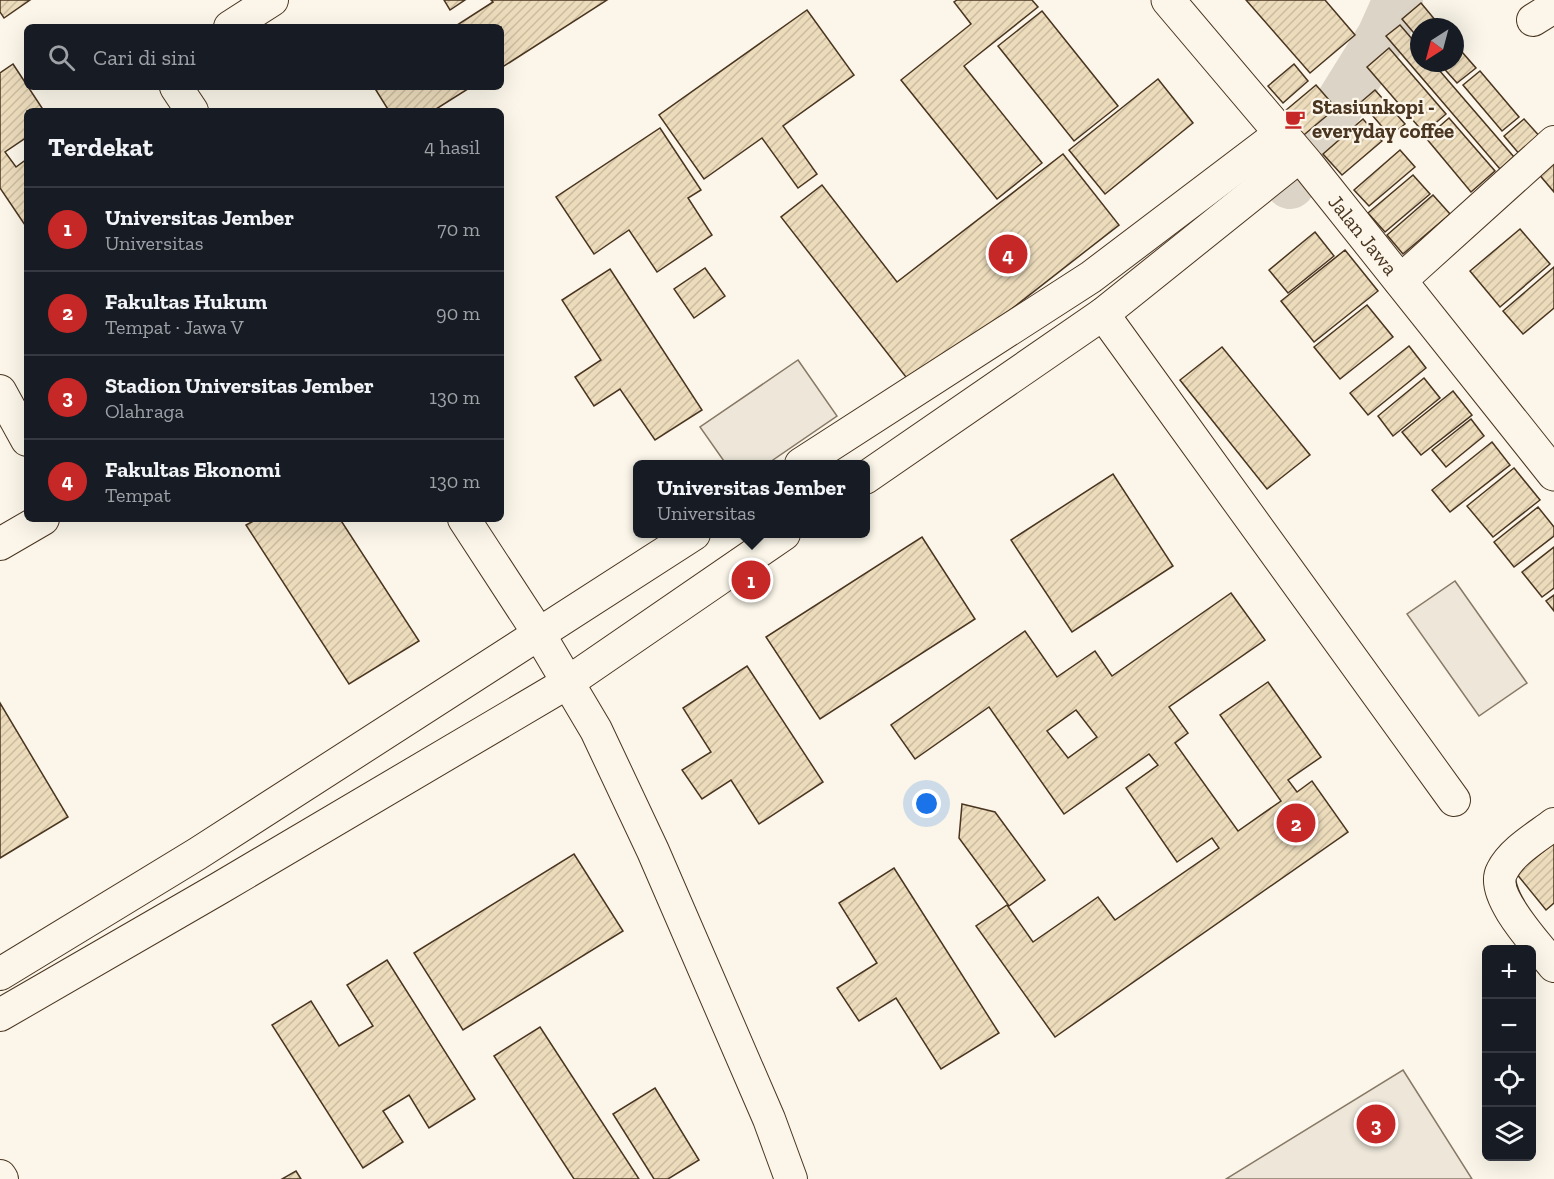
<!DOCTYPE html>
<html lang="id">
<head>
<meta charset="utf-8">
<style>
	:root { --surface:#171b24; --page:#242831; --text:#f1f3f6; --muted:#9ea1a6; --line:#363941; --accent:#c62828 }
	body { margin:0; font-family:"Zilla Slab",serif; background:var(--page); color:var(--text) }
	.controls { position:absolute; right:18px; bottom:18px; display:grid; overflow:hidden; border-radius:9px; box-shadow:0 6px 24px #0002 }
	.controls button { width:54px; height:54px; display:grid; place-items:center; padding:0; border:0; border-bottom:2px solid var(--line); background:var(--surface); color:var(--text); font:30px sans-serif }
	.compass { position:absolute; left:1410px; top:18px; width:54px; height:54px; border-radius:50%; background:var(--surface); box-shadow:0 6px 24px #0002; rotate:216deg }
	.you { position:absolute; left:927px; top:804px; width:21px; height:21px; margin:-15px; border:4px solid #fff; border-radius:50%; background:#1a73e8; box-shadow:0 0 0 9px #1a73e833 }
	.badge { display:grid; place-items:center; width:39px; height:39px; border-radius:50%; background:var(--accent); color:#fff; font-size:20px; font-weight:700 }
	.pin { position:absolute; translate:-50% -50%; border:3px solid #fff; box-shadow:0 2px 6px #0006 }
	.popup { position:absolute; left:633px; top:460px; width:237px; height:78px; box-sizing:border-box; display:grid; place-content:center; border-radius:9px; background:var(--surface); filter:drop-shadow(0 2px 4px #0005); font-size:20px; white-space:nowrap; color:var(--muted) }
	.popup b { font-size:22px; color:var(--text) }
	.popup::after { content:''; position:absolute; left:50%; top:100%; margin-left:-12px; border:12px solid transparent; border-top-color:var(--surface) }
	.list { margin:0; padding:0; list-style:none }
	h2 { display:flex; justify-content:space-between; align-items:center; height:78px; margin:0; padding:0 24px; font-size:26px }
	h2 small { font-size:20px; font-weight:400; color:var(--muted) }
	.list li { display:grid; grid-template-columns:39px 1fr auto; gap:18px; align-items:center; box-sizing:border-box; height:84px; padding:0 24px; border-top:2px solid var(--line) }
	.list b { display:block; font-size:22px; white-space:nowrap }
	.list p { margin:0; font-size:20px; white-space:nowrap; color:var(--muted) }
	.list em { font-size:20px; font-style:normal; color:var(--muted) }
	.icon { flex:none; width:33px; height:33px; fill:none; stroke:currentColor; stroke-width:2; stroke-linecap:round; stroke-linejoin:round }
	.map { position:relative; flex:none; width:1554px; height:1179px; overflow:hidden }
	.search { position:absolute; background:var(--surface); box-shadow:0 6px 24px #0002; left:24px; top:24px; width:480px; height:66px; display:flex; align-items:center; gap:15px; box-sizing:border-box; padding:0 21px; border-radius:9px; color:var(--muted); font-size:22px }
	.panel { position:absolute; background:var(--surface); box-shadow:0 6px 24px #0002; left:24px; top:108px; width:480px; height:414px; border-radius:9px }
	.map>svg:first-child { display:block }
	.grass { fill:#ede6d9; stroke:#887966; stroke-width:1.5 }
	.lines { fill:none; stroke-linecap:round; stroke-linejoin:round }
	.river { stroke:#dcd4c6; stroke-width:50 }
	.building { fill:url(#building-hatch); stroke:#4a3520; stroke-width:1.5; fill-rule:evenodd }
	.minor-casing { stroke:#4a3520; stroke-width:34 }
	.major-casing { stroke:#4a3520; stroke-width:35 }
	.minor { stroke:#fbf6e9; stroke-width:32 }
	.major { stroke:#fbf6e9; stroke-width:33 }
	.labels { text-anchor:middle; stroke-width:4.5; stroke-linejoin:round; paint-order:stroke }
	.poi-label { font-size:21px; font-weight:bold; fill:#4a3520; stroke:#fbf6e9; text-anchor:start }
	.street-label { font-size:21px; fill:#4a3520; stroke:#fbf6e9 }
</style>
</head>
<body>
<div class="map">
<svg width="1554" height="1179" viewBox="0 0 1554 1179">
	<defs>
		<pattern id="building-hatch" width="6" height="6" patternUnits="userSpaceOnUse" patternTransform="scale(1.5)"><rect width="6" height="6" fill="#ecdcbc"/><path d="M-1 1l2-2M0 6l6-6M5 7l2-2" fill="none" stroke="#ccbda1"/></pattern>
	</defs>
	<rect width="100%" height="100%" fill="#fbf6e9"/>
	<!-- grass -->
	<g class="grass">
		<polygon points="798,360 837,416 767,464 726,464 700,427"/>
		<polygon points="1455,581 1527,683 1479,716 1407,614"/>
		<polygon points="1403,1070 1472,1179 1226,1179"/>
	</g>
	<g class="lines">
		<!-- river -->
		<polyline class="river" points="1290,184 1382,36 1398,0"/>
	</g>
	<!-- building -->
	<g class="building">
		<polygon points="0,0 30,0 4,18 0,12"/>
		<polygon points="444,0 465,0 450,10"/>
		<polygon points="491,0 607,0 501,68 501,27 454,27 493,2"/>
		<polygon points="957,0 1032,0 1038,7 964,66 1042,163 997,199 901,80 971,24 954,2"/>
		<polygon points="1246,0 1325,0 1355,35 1310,73"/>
		<polygon points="1421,3 1441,27 1419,27 1419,39 1402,19"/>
		<polygon points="807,10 854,75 783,126 817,174 798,188 762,138 704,179 659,115"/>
		<polygon points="1042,11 1118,106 1074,141 998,46"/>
		<polygon points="1400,25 1419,47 1419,63 1433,63 1514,157 1500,169 1386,36"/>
		<polygon points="1455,44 1476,68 1457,83 1439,63 1455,63"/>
		<polygon points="1389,48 1446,114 1424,133 1367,67"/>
		<polygon points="13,64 44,111 27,111 27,137 5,152 16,167 27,159 27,228 0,188 0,73"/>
		<polygon points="1294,64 1308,81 1283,103 1268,86"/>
		<polygon points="1480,71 1519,117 1502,131 1463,85"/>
		<polygon points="1158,79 1193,123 1105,194 1069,150"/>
		<polygon points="1316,85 1336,108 1299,139 1279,116"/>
		<polygon points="374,87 471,87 433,111 389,111"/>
		<polygon points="1375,90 1405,124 1390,136 1361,102"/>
		<polygon points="1449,118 1495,171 1471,192 1426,138"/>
		<polygon points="1363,119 1382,141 1342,175 1323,154"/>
		<polygon points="1524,119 1542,139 1521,156 1504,136"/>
		<polygon points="660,128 701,190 688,198 712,235 657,272 629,230 594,254 556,197"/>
		<polygon points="1400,150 1415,167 1369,206 1354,190"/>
		<polygon points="1063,154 1119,225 913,386 781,217 822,185 897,282"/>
		<polygon points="1554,157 1554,192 1537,172"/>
		<polygon points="1413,175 1430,194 1385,232 1368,213"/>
		<polygon points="1433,195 1450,214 1403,254 1387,235"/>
		<polygon points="1520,229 1550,264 1500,307 1470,271"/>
		<polygon points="1315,232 1334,256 1288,293 1269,270"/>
		<polygon points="1345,250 1378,291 1314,342 1281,301"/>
		<polygon points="1554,267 1554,308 1523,334 1503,311"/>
		<polygon points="705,268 725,296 694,318 674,289"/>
		<polygon points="610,269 702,410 655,440 620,389 594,406 575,377 601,360 562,300"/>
		<polygon points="1367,305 1393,337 1340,379 1314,347"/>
		<polygon points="1409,346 1426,368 1368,415 1350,393"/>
		<polygon points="1222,347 1310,455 1267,489 1180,380"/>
		<polygon points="1424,378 1440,398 1393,436 1378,416"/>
		<polygon points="1453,391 1472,415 1421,455 1402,432"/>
		<polygon points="1471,419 1484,436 1446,467 1432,450"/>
		<polygon points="1492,442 1510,465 1450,512 1432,490"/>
		<polygon points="1514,468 1540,500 1493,537 1467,506"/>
		<polygon points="1113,474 1173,566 1072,632 1011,540"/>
		<polygon points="1538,507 1554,527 1554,536 1514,567 1494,542"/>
		<polygon points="257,519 340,519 419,641 349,684 246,525"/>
		<polygon points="922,537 975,619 820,719 766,637"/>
		<polygon points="1554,547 1554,588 1542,597 1522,572"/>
		<path d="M 1231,593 L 1265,640 L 1169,707 L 1188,733 L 1175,743 L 1238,831 L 1281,801 L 1220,715 L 1268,682 L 1321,757 L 1288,780 L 1297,792 L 1312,781 L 1348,832 L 1055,1037 L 976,926 L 1007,905 L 1033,942 L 1098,897 L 1115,920 L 1219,848 L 1212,838 L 1177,862 L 1126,788 L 1158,765 L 1149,754 L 1064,814 L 989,707 L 915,759 L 891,725 L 1025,631 L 1057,677 L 1095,651 L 1112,676 ZM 1076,710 L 1097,737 L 1068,758 L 1047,731 Z"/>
		<polygon points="1554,595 1554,611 1546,601"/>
		<polygon points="747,666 823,782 759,824 731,780 702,799 682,770 711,752 683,708"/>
		<polygon points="0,703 68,817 0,858"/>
		<polygon points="962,804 995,812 1045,880 1009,906 959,838"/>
		<polygon points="1554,843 1554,903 1546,910 1516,873"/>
		<polygon points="574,854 623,931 463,1030 414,953"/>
		<polygon points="894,868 999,1033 941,1069 896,998 859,1021 837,988 877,963 839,903"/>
		<polygon points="387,960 475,1099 429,1128 409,1095 383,1111 403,1142 363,1168 272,1025 311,1001 339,1046 373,1026 347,985"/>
		<polygon points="540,1027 639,1179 574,1179 494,1056"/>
		<polygon points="655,1088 699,1160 668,1179 654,1179 613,1114"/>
		<polygon points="296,1171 301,1179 282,1179"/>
	</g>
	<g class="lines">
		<!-- minor casing -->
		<g class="minor-casing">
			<g id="minor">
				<polyline points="1533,20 1554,7"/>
				<polyline points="230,27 272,0"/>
				<polyline points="176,87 192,111"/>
				<polyline points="1400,281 1554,142"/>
				<polyline points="1103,314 1454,800"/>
				<polyline points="0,391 27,440"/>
				<polyline points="801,464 1091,277 1281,133"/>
				<polyline points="865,478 1103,314 1300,156"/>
				<polyline points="464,519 539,634 596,730 653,851 769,1119 791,1179"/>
				<polyline points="0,544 43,519"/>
				<path d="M 1554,824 C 1537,837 1512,851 1502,871 C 1489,895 1539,947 1554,966"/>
				<polyline points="0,974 197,854 694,534"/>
				<polyline points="0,1015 218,889 567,683 784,534"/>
				<polyline points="0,1176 2,1179"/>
			</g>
		</g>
		<!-- major casing -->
		<g class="major-casing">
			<polyline id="major" points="1168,0 1307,164 1554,474"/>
		</g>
		<!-- minor -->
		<use href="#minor" class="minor"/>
		<!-- major -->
		<use href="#major" class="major"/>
	</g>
	<!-- icons -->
	<defs>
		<g id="cafe-bare" transform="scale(1.62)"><path d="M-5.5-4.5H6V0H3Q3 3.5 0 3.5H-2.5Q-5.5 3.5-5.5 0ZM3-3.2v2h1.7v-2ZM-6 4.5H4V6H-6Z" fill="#c62828" stroke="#fbf6e9" stroke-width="2.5" paint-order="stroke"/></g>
	</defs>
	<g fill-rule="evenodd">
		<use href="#cafe-bare" x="1295" y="119"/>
	</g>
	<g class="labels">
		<!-- poi labels -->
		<g class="poi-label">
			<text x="1312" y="114">Stasiunkopi -<tspan x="1312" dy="24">everyday coffee</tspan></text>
		</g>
		<!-- street labels -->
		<g class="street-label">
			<text transform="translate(1363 235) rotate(51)" y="7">Jalan Jawa</text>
		</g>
	</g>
</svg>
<div class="controls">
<button>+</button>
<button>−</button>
<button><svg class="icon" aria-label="locate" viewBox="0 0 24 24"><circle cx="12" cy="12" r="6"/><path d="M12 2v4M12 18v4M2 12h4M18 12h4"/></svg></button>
<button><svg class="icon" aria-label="layers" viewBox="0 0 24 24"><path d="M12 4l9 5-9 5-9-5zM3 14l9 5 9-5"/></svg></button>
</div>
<svg class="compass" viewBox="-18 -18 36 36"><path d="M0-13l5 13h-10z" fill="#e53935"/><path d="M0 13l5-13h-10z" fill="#9ea1a6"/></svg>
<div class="you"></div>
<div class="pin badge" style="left:751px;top:580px">1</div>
<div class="popup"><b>Universitas Jember</b>Universitas</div>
<div class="pin badge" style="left:1296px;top:823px">2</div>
<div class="pin badge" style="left:1376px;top:1124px">3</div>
<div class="pin badge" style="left:1008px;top:254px">4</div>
<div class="search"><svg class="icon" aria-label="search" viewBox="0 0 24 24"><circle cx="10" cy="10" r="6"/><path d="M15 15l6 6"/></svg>Cari di sini</div>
<section class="panel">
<h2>Terdekat<small>4 hasil</small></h2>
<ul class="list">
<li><span class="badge">1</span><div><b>Universitas Jember</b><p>Universitas</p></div><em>70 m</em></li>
<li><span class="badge">2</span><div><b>Fakultas Hukum</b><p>Tempat · Jawa V</p></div><em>90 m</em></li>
<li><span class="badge">3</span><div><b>Stadion Universitas Jember</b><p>Olahraga</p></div><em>130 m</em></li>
<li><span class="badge">4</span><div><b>Fakultas Ekonomi</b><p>Tempat</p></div><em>130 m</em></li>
</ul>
</section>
</div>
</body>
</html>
